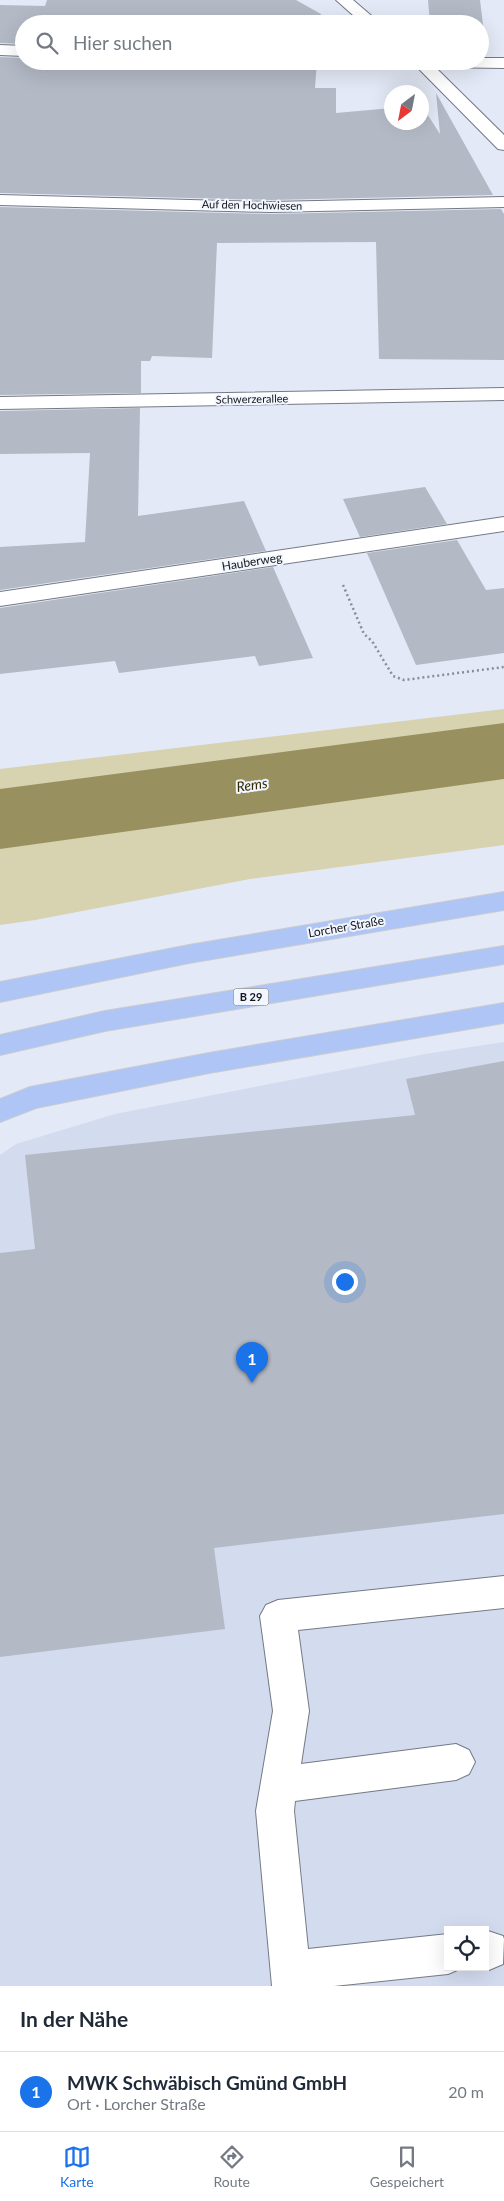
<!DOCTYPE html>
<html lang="de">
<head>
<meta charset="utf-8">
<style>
	:root { --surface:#fff; --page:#f2f2f3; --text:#1f2937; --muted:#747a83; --line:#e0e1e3; --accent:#1a73e8 }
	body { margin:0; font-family:Lato,sans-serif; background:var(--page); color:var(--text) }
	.controls { position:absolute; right:15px; bottom:15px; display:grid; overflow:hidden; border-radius:0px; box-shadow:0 5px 20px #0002 }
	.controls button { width:45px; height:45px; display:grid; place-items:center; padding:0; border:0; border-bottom:1px solid var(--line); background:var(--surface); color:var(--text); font:25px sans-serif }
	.compass { position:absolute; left:384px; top:85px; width:45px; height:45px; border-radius:50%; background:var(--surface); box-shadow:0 5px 20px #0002; rotate:212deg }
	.you { position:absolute; left:344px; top:1281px; width:18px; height:18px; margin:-12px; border:4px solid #fff; border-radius:50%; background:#1a73e8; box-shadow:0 0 0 8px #1a73e833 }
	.badge { display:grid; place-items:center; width:32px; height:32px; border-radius:50%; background:var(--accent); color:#fff; font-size:16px; font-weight:700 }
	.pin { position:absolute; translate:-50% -41px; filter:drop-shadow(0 1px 2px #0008) }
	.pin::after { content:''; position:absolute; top:26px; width:18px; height:15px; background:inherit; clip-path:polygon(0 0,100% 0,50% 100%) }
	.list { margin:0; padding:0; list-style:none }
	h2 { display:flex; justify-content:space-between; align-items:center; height:65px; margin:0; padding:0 20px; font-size:21px }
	h2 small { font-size:16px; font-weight:400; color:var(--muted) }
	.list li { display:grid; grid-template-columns:32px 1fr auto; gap:15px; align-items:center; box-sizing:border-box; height:80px; padding:0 20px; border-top:1px solid var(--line) }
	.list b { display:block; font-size:19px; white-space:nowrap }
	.list p { margin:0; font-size:16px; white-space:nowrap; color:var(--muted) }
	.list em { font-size:16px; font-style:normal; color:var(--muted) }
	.icon { flex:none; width:28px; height:28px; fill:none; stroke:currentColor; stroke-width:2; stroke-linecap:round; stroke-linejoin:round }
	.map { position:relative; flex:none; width:504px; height:1986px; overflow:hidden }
	.search { position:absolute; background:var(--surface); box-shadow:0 5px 20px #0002; left:15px; right:15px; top:15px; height:55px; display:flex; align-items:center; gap:12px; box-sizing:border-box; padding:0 18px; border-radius:28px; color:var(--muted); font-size:19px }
	.sheet { height:145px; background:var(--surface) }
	nav { display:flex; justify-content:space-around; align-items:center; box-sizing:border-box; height:70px; border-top:1px solid var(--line); background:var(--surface); font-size:14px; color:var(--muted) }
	nav a { display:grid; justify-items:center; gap:2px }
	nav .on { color:var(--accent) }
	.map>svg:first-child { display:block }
	.built { fill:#d3dcef; fill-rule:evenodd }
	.green { fill:#d7d2b0 }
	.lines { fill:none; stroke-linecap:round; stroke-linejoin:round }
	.river { fill:#99905f; fill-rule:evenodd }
	.building { fill:#b3b9c5 }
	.minor-casing { stroke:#747a85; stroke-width:2 }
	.highway-casing { stroke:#cbcccd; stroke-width:2 }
	.path { stroke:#898d96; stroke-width:2.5; stroke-dasharray:2 3; stroke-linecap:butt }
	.minor { fill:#fff; fill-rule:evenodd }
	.highway { fill:#aec5f5; fill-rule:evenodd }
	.labels { text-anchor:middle; stroke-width:4; stroke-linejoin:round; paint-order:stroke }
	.far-street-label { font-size:11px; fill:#14161a; stroke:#f2f6fe }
	.shield { fill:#f2f6fe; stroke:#57595e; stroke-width:1 }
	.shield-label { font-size:11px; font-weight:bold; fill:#14161a }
	.street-label { font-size:12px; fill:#14161a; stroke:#f2f6fe }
	.water-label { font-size:14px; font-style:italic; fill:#312a00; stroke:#f2f6fe }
</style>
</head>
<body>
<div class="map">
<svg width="504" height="1986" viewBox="0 0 504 1986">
	<rect width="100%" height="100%" fill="#e3e9f6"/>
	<!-- built -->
	<path class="built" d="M 504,1042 L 504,1986 L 0,1986 L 0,1155 L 16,1144 L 115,1114 L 425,1054 ZM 448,1930 L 485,1930 L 485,1967 L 448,1967 Z"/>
	<!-- green -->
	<polygon class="green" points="504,709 504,845 250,879 35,920 0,925 0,769"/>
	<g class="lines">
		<!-- river -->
		<polygon class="river" points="504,723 504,779 0,849 0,789"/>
	</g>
	<!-- building -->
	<g class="building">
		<polygon points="47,0 296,0 321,14 320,24 24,24 24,44 0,43 0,5 45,6"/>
		<polygon points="428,0 480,0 486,49 480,49 480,24 430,24"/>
		<polygon points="0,57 24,58 24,61 317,61 315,88 336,88 336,113 392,108 392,122 422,122 422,106 440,134 436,93 493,195 270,200 0,193"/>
		<polygon points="0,207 270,214 501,209 504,214 504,360 379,359 376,242 217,243 212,358 152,356 150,361 141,361 141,393 0,395"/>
		<polygon points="140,408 138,516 244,501 266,551 0,590 0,547 85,542 90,453 0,454 0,411"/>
		<polygon points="425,487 447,524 360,537 343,499"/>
		<polygon points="457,540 486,590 504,588 504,653 416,665 367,553"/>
		<polygon points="273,567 313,658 259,666 255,656 119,673 115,661 0,674 0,608"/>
		<polygon points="504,1061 504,1514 214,1548 225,1629 0,1657 0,1253 35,1249 25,1155 415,1115 406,1079"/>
	</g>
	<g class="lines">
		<!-- minor casing -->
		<g class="minor-casing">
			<g id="minor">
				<polygon points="336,0 353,0 381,24 363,24"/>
				<polygon points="0,45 24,46 24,56 0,55"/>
				<polygon points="480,58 504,58 504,68 435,67 504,135 504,150 498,149 417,67 355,66 347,61 480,61"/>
				<polygon points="0,195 270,202 504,197 504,207 270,212 0,205"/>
				<polygon points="504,388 504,400 0,409 0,397"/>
				<polygon points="504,517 504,531 0,606 0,592"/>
				<polygon points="504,1576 504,1608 298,1630 309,1711 301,1764 456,1744 469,1750 475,1762 469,1774 456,1780 295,1801 294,1811 308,1949 448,1934 448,1967 462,1968 448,1974 334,1986 272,1986 256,1811 273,1711 260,1616 266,1605 278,1600"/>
				<polygon points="485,1930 503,1936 504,1939 503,1964 489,1970 479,1967 485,1967"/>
			</g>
		</g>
		<!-- highway casing -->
		<g class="highway-casing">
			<g id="highway">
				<polygon points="504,892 504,910 189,963 0,1002 0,982 189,945"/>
				<polygon points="504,946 504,964 105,1031 0,1055 0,1035 105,1011"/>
				<polygon points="504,1003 504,1023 209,1073 36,1108 0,1122 0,1099 30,1087 209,1053"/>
			</g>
		</g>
		<!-- path -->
		<polyline class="path" points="343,585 364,634 372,641 393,676 404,680 504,667"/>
		<!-- minor -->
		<use href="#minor" class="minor"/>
		<!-- highway -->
		<use href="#highway" class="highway"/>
	</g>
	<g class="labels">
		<!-- far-street labels -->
		<g class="far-street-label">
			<text transform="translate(252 205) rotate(1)" y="4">Auf den Hochwiesen</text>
			<text transform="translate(252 399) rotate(-1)" y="4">Schwerzerallee</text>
		</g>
		<!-- shield labels -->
		<rect class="shield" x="233.5" y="988.5" width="35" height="17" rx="4"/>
		<g class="shield-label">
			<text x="251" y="1001">B 29</text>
		</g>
		<!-- street labels -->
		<g class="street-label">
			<text transform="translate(252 562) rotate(-9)" y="4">Hauberweg</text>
			<text transform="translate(346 927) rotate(-10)" y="4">Lorcher Straße</text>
		</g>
		<!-- water labels -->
		<g class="water-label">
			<text transform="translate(252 785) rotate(-8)" y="5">Rems</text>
		</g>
	</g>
</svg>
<div class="controls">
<button><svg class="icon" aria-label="locate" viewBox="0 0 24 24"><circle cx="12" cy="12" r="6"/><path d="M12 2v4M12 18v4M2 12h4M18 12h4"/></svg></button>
</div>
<svg class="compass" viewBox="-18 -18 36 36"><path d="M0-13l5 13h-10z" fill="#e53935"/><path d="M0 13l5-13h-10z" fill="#747a83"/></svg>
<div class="you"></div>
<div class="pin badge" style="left:252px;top:1383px">1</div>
<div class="search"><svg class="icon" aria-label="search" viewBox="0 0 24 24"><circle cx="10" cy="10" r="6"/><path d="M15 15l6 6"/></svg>Hier suchen</div>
</div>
<section class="sheet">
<h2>In der Nähe<small></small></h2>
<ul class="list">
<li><span class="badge">1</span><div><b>MWK Schwäbisch Gmünd GmbH</b><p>Ort · Lorcher Straße</p></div><em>20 m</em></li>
</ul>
</section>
<nav>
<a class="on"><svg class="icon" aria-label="map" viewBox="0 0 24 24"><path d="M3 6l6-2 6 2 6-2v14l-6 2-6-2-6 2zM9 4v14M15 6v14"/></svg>Karte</a>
<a><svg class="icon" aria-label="directions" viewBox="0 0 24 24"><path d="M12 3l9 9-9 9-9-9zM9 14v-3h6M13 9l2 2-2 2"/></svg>Route</a>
<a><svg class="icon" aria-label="saved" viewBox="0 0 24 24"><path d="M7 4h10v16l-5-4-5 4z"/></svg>Gespeichert</a>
</nav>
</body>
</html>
